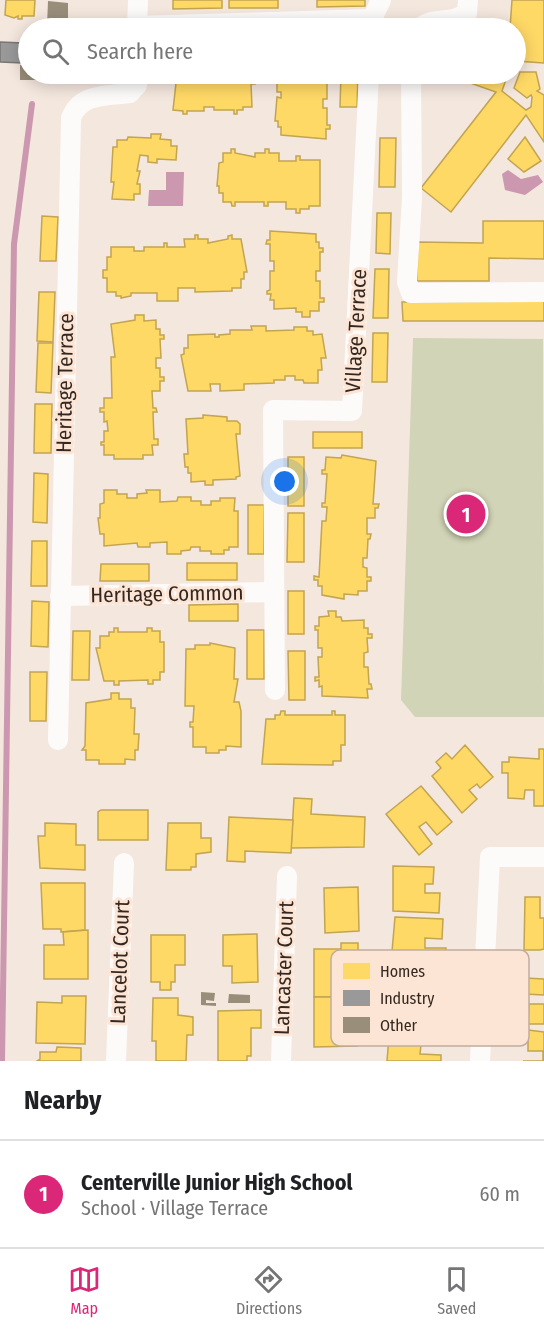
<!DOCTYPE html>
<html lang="en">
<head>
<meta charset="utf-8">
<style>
	:root { --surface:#fff; --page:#f2f2f2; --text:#202124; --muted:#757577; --line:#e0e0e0; --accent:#db2777 }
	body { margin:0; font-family:"Fira Sans Condensed",sans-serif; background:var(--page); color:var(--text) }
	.you { position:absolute; left:285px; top:482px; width:21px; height:21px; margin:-15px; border:4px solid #fff; border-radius:50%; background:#1a73e8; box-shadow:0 0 0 9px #1a73e833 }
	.badge { display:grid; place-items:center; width:39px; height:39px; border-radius:50%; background:var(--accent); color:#fff; font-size:20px; font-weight:700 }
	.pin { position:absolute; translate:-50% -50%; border:3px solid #fff; box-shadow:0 2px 6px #0006 }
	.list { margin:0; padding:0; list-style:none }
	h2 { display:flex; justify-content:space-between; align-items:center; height:78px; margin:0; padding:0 24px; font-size:26px }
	h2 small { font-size:20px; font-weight:400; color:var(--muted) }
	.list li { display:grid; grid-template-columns:39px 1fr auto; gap:18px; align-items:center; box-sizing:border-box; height:108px; padding:0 24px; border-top:2px solid var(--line) }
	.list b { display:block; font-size:22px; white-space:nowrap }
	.list p { margin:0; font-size:20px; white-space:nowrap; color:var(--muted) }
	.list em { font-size:20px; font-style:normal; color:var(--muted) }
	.icon { flex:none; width:33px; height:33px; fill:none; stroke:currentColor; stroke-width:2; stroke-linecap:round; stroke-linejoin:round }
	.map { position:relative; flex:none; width:544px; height:1061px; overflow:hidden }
	.search { position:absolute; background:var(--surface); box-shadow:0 3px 15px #0003; left:18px; right:18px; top:18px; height:66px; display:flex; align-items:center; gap:15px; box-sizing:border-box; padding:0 21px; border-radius:33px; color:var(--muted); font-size:22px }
	.sheet { height:186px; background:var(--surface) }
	nav { display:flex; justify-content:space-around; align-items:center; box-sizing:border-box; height:84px; border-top:2px solid var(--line); background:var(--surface); font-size:16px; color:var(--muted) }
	nav a { display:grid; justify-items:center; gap:3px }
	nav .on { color:var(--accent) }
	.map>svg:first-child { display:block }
	.green { fill:#d1d4b6 }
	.water { fill:#cb98af }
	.homes { fill:#ffd966; stroke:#c2a451; stroke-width:1.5 }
	.industry { fill:#999; stroke:#7a7775; stroke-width:1.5 }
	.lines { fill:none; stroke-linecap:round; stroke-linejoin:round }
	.stream { stroke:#cb98af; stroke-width:6 }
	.building { fill:#998e7a }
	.minor { stroke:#fdfbfa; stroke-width:20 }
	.labels { text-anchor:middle; stroke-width:6; stroke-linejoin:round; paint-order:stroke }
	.street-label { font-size:21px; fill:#332821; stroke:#fde5d5 }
	.key { fill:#fde5d5; stroke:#c0ac9f; stroke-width:1.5 }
	.key-label { font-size:16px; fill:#332821 }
</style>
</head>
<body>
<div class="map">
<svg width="544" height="1061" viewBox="0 0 544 1061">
	<rect width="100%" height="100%" fill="#f4e7de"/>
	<!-- green -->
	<polygon class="green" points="413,338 543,339 544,717 415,717 401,700"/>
	<!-- water -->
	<g class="water">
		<polygon points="508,170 521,179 538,175 543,182 525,195 505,190 502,174"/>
		<polygon points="166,172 184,172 183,206 148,206 149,190 166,190"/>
	</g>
	<!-- homes -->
	<g class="homes">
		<polygon points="6,0 35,0 34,16 22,16 22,19 18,19 18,16 14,18 5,15"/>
		<polygon points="173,0 222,0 222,8 173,9"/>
		<rect x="229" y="0" width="49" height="8"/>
		<polygon points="317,0 365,0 365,6 317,7"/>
		<polygon points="512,0 544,0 544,63 516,61 516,28 510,28"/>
		<polygon points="520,72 536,72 540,89 537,91 544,95 544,142 526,115 451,212 421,188 496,92 445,74 508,74 502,91 526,110 531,107 532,97 531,95 527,98 514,88"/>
		<polygon points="177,74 255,74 255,84 251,84 252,107 243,107 243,110 237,110 237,114 234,114 234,110 214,110 214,107 204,107 204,111 187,111 187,114 183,114 183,111 173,110"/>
		<polygon points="277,74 330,75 330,78 327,79 327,99 323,99 323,108 327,108 327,125 330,125 330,129 326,129 326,139 281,135 281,127 278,127 278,121 275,121 277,97 281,98 281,92 277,92"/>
		<polygon points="341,74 358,74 357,107 340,107"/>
		<polygon points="151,134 161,134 160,139 171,140 171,146 177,146 176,160 157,159 157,163 148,162 148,156 140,155 137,171 140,171 137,184 140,184 140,194 134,194 134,200 112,199 114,182 111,182 113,147 117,147 117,140 127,140 128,137 151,138"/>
		<polygon points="525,137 541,161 524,172 508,159"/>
		<polygon points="380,138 396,138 395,187 379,187"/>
		<polygon points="231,149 235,149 235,153 255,157 255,153 265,153 265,149 269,149 269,153 279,153 279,161 296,161 296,156 300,156 300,160 320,160 320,206 309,206 309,209 300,209 300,213 296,213 296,209 286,209 286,202 268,202 268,206 264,206 264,202 235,202 235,206 232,206 231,202 223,202 223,193 219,193 219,186 217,186 219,163 223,162 223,153 231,153"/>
		<polygon points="377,213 391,213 390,254 376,253"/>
		<polygon points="42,216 58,217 56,261 40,261"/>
		<polygon points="483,221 544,221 544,259 489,258 489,281 417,281 418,242 483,243"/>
		<polygon points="270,231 316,234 316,242 319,242 319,248 323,248 323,252 320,252 320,271 316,271 316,281 320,281 320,298 324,298 324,302 319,302 319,311 310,311 310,317 302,317 302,312 296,312 296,308 274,309 274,300 270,300 271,294 267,294 267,291 270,290 270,271 274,271 274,261 270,261 270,244 266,244 267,240 270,240"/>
		<polygon points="195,235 198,235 198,239 208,239 208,243 228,239 228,236 232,235 232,239 241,239 247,272 244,272 244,279 241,279 241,288 232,288 232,291 195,292 195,288 178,288 178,301 157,301 157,293 131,293 131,296 121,298 121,296 116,296 116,292 107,292 107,278 103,278 103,270 107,270 107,257 111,257 111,247 134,247 134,251 144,251 144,247 164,247 164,243 167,243 167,247 185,247 184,239 195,239"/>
		<polygon points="375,269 389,269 388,318 373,318"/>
		<polygon points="39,292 55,292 53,342 37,341"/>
		<polygon points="544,301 544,321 403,321 402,302"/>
		<polygon points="135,315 144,315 144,321 156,320 156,329 160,329 160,335 164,335 164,339 160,339 161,358 156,358 156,368 160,368 160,377 164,377 164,381 160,381 160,391 152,391 153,408 156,408 157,412 153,412 154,439 158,439 158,445 152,445 153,455 143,455 143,459 114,459 114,455 104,455 104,445 101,445 101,442 104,442 104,431 108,431 107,421 104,422 104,412 100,412 100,408 104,408 104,398 112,398 111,357 115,357 111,324 135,320"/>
		<polygon points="251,326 266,326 266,331 294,330 294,327 307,327 307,331 313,331 313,335 322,334 326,358 321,358 322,370 318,370 318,383 304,383 303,380 295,380 295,376 285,376 285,380 274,380 274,383 244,384 244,390 220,391 220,384 210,384 211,391 188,391 181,355 184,354 184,348 188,348 188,335 215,334 215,337 219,337 219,335 230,334 230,330 252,330"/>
		<polygon points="373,333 388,333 387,382 372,382"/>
		<polygon points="38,343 53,343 51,393 36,392"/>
		<polygon points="35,404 52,404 51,453 34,453"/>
		<polygon points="203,415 227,417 227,421 237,421 240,424 240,434 236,434 240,476 236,477 236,479 213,480 213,485 205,485 205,481 191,482 191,473 188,473 188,467 185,467 184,454 188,454 186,419 203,418"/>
		<rect x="313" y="432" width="49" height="16"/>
		<polygon points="342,455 376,461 373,504 379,504 378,508 375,508 375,518 367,518 367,534 371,534 370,539 368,539 367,558 363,558 363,567 367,568 367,577 371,577 371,581 367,581 367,591 358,591 358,595 344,594 344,599 322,595 322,586 318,586 318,580 314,580 314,576 319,577 322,521 326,521 327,507 322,507 322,503 325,503 327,474 322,474 322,470 325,470 326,457 341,458"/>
		<rect x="288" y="457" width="16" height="49"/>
		<polygon points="34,473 48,474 47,523 33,522"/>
		<polygon points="104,490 117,490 117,494 127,494 127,498 137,498 137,494 147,493 146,490 160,490 160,502 177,501 178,497 191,497 191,501 201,501 201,505 211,505 211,501 220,501 220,498 235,498 234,511 238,511 238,547 229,547 229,550 224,550 224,554 211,554 211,551 200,551 200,547 191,547 190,550 181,551 181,554 167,554 167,542 150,543 150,547 138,547 137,543 104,546 104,534 100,534 98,518 100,518 100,504 104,503"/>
		<rect x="248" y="505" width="16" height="49"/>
		<polygon points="288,513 304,513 304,562 287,562"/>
		<polygon points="32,541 47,541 47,586 31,586"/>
		<rect x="187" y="563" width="50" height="17"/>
		<polygon points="101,564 149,564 149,581 100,581"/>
		<rect x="288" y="591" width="16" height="43"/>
		<polygon points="32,601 49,602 48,647 31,646"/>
		<polygon points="238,604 238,621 189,621 189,605"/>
		<polygon points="328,611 336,611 336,617 341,617 342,621 364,620 364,628 368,628 368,634 372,634 372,638 367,638 368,652 364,653 364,667 368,667 369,684 371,684 372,689 367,689 368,698 322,696 322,686 319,687 319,680 315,681 315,677 319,677 318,657 322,657 322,648 318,648 318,630 315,630 315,626 319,626 319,617 329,616"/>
		<polygon points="114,628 118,628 118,632 147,632 147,628 152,628 152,631 160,631 160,642 164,642 164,672 160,672 160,680 153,680 153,684 148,684 148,680 119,681 119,685 114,685 114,681 104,681 96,648 100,648 100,636 109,636 109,632 114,632"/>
		<rect x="247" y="630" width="17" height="49"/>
		<polygon points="73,631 90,631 89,680 72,680"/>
		<polygon points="210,643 235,648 234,679 238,679 234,702 239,702 241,711 241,747 226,746 226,750 219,750 219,753 206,753 206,747 193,747 193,727 190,727 190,722 193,722 194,706 185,706 186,649 195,649 195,645 210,645"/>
		<polygon points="288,651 305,651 305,700 289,700"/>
		<polygon points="30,672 47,672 46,721 30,721"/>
		<polygon points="111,693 119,693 119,699 131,699 131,708 135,708 134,734 139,734 138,750 135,750 135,760 125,759 125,764 99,764 99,760 86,760 86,750 82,750 85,746 86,703 111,699"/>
		<polygon points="281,711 285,711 285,715 332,715 332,711 335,711 335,715 345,715 345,745 341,745 341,761 333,761 333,765 262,764 266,719 275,719 275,715 280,715"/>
		<polygon points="465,745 493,777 480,788 477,784 469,790 477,799 462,813 432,776 441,768 436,762 446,753 452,759"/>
		<polygon points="539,749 544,749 544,806 534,806 534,790 525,790 524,799 508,798 508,773 502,773 502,762 509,762 509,757 539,759"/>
		<polygon points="421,786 452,822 437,835 426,822 419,827 432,844 419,855 386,814"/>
		<polygon points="294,798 312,799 311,814 365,817 364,847 291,848"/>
		<polygon points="101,810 148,810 148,840 98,840 98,812"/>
		<polygon points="229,817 293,820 291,853 245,851 245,862 227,861"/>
		<polygon points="45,823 76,824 76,845 85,845 85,870 40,868 38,836 45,836"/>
		<polygon points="168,823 201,823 201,838 211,838 211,852 196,854 196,867 191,867 191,870 166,870"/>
		<polygon points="393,866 434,867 433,884 425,884 425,893 440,893 439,913 393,911"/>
		<polygon points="41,883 85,883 85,930 61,932 61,929 43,929"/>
		<polygon points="358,887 359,931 325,933 324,888"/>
		<polygon points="525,897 540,897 540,918 544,918 544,949 540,950 524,950"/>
		<polygon points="395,917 443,919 442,939 425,938 425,948 446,948 445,965 391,963"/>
		<polygon points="88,930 88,979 44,979 44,945 64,945 63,932"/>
		<polygon points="257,934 258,982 232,983 232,966 223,966 223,935"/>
		<polygon points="151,935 185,935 185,965 175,965 175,982 171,982 171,990 160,990 160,982 151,982"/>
		<polygon points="341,943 358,943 358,997 314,997 314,949 341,949"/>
		<polygon points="525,978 544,979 544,995 525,994"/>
		<polygon points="62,996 86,996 85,1044 36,1043 37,1002 62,1003"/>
		<polygon points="314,997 339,997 339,1011 357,1011 357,1046 314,1047"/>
		<polygon points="153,998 178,998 178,1015 193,1017 193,1035 187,1035 186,1061 156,1061 156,1041 152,1041"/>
		<polygon points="529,1004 544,1004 544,1024 528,1024"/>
		<polygon points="261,1010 261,1028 251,1028 251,1056 247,1056 247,1061 218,1061 218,1011"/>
		<polygon points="434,1022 438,1022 437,1045 421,1045 420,1054 441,1055 441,1061 387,1061 390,1024 434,1025"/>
		<polygon points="528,1030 544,1032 544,1061 523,1061 543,1061 543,1051 528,1051"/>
		<polygon points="57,1047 81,1048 81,1061 37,1061 40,1059 40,1052 56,1052"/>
	</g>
	<!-- industry -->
	<polygon class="industry" points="0,42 23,43 22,63 0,62"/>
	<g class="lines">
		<!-- stream -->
		<polyline class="stream" points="2,1061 14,244 32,104"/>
	</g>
	<!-- building -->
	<g class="building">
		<polygon points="48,1 68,3 68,27 47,26"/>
		<polygon points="20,65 28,66 28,74 43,74 43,80 20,80"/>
		<polygon points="201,992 215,993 214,1001 206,1000 206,1003 216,1003 216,1006 201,1005"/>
		<polygon points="229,994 250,995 250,1003 228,1003"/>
	</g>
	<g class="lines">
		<!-- minor -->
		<g class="minor">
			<polyline points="137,26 372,19"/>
			<polyline points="137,28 138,0"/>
			<polyline points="371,28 372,19 381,0"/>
			<path d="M 419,28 C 435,16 449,25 467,13 L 468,0"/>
			<polyline points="411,74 412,197 407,282 411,293 544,292"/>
			<polyline points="60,596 274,592"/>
			<polyline points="275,690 273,410 352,411 369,74"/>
			<path d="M 58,740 L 71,118 C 80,93 107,96 130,93 L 137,85 L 137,74"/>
			<polyline points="116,1061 124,863"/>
			<polyline points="281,1061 287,876"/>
			<polyline points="480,1061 490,857 544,857"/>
		</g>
	</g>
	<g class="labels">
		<!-- street labels -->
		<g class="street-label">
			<text transform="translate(356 331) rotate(-87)" y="7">Village Terrace</text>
			<text transform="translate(65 383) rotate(-89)" y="7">Heritage Terrace</text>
			<text transform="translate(167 594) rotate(-1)" y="7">Heritage Common</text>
			<text transform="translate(120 962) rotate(-88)" y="7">Lancelot Court</text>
			<text transform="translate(284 968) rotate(-88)" y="7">Lancaster Court</text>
		</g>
	</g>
	<!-- legend -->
	<rect x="331" y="950" width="198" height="96" rx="9" class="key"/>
	<rect x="343" y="963" width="27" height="16" fill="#ffd966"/>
	<rect x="343" y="990" width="27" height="16" fill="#999"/>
	<rect x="343" y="1017" width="27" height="16" fill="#998e7a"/>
	<g class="key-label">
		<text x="380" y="977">Homes</text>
		<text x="380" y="1004">Industry</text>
		<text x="380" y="1031">Other</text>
	</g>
</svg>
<div class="you"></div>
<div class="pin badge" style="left:466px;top:514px">1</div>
<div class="search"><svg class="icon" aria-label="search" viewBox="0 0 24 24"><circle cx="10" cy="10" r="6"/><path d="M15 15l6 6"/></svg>Search here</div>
</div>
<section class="sheet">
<h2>Nearby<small></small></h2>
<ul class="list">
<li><span class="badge">1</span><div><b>Centerville Junior High School</b><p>School · Village Terrace</p></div><em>60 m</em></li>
</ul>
</section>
<nav>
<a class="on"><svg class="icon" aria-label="map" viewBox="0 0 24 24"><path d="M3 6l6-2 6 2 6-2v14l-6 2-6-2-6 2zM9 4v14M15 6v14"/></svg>Map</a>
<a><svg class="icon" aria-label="directions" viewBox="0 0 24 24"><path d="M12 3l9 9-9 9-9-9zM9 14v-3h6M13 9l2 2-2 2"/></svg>Directions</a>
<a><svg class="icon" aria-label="saved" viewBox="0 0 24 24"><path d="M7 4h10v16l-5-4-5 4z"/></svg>Saved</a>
</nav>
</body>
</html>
